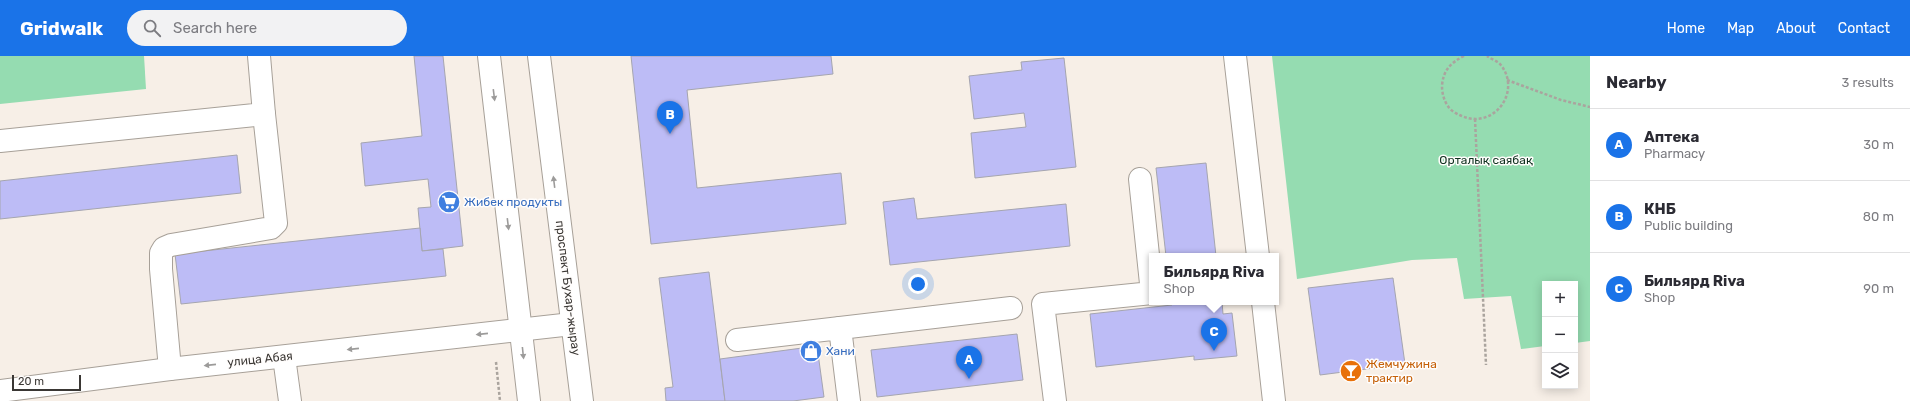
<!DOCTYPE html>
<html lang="en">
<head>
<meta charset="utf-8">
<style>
	:root { --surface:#fff; --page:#f2f2f3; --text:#2b2b33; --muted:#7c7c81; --line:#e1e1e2; --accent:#1a73e8 }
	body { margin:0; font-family:Rubik,sans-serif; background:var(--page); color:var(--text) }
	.controls { position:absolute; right:12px; bottom:12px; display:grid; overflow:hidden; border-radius:0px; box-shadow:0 2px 10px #0003 }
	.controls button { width:36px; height:36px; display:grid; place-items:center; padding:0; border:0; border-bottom:1px solid var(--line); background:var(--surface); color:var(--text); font:20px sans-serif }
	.scale { position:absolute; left:12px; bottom:10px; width:69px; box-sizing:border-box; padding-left:4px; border:2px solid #3a3734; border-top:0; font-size:11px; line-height:14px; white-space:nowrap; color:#3a3734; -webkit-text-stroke:3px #fffdfc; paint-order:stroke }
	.you { position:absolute; left:918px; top:228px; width:14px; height:14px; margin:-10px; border:3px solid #fff; border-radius:50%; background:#1a73e8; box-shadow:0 0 0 6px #1a73e833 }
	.badge { display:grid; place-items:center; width:26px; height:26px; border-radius:50%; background:var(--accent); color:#fff; font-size:13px; font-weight:700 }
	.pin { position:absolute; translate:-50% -33px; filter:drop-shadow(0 1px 2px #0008) }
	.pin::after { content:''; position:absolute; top:21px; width:14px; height:12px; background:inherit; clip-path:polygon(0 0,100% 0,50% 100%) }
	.popup { position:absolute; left:1149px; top:197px; width:130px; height:52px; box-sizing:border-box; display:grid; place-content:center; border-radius:0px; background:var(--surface); filter:drop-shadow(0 1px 3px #0005); font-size:13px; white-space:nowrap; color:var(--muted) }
	.popup b { font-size:15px; color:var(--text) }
	.popup::after { content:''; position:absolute; left:50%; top:100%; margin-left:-8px; border:8px solid transparent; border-top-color:var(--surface) }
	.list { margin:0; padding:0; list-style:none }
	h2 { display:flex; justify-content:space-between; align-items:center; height:52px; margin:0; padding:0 16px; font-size:17px }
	h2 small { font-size:13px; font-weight:400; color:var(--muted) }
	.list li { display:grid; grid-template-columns:26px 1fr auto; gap:12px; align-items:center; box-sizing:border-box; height:72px; padding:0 16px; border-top:1px solid var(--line) }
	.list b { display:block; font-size:15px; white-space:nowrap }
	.list p { margin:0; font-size:13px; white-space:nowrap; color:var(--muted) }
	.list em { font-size:13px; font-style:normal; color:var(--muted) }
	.icon { flex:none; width:22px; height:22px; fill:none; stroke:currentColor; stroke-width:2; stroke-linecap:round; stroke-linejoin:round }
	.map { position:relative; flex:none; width:1590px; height:345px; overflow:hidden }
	header { display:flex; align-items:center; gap:24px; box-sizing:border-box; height:56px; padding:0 20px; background:var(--accent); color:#fff }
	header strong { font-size:19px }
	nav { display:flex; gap:22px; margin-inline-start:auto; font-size:14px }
	.search { width:280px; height:36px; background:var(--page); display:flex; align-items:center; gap:10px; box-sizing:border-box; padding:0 14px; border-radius:22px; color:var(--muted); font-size:15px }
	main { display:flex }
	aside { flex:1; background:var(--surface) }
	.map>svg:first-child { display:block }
	.green { fill:#95dcb1 }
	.building { fill:#bdbcf6; stroke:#a5a5af }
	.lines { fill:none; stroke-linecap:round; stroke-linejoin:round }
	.minor-casing { stroke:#a7a098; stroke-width:24 }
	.major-casing { stroke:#a7a098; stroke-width:24 }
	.path { stroke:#aaa49e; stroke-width:2.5; stroke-dasharray:3 2; stroke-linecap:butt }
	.minor { stroke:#fff; stroke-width:22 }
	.major { stroke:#fff; stroke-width:22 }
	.oneway { fill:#9c9b9a }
	.labels { text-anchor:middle; stroke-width:3; stroke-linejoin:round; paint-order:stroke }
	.park-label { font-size:12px; fill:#0f311f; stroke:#fffdfc }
	.shop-label { font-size:12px; fill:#366cbe; stroke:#fffdfc; text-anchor:start }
	.street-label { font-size:12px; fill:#3a3734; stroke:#fffdfc }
	.food-label { font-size:12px; fill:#c56008; stroke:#fffdfc; text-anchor:start }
</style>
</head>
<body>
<header>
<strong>Gridwalk</strong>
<div class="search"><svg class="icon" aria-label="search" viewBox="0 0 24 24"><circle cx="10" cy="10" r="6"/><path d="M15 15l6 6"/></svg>Search here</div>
<nav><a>Home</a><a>Map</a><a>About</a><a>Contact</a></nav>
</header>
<main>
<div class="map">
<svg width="1590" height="345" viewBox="0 0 1590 345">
	<rect width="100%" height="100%" fill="#f7efe7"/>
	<!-- green -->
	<g class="green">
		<polygon points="0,0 144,0 146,33 0,48"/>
		<polygon points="1272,0 1590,0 1590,285 1575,287 1575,228 1545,228 1545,290 1521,293 1511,240 1464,243 1457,202 1412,204 1297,223"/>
	</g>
	<!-- building -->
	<g class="building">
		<polygon points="414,0 443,0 463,190 422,195 418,152 431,151 428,123 365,130 361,87 422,80"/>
		<polygon points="631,0 831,0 833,18 687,34 697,132 841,117 846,168 651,188"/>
		<polygon points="1064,2 1076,111 975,122 971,77 1026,71 1024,57 974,63 969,20 1022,14 1021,6"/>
		<polygon points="237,99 241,137 0,163 0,125"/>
		<polygon points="1206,107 1216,200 1166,200 1156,112"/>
		<polygon points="914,142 917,163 1066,148 1070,190 890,209 883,146"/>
		<polygon points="420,172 422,195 443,193 446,220 181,248 175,198"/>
		<polygon points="709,216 725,345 666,345 665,332 673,331 659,222"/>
		<polygon points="1393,222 1405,308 1320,319 1308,232"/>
		<polygon points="1172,246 1222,246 1223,258 1232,257 1237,300 1194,304 1194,300 1096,311 1090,258 1172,249"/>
		<polygon points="1017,278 1023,324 877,341 871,294"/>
		<polygon points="817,290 824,341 793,345 725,345 720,303"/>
	</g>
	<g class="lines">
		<!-- minor casing -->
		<g class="minor-casing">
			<g id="minor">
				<polyline points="0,85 264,58 259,0"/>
				<polyline points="840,272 1011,252"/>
				<polyline points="737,284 840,272 849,345"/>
				<polyline points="284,301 290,345"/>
				<polyline points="170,313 161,213 161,197 164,192 171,189 271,172 276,167 264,58"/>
				<polyline points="1055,345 1043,248 1152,237 1140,123"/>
			</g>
		</g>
		<!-- major casing -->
		<g class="major-casing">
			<g id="major">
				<polyline points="489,0 529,345"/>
				<polyline points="539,0 582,345"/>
				<polyline points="1235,0 1258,200"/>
				<polyline points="1263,246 1274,345"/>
				<polyline points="0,335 170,313 572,268"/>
			</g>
		</g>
		<!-- path -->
		<g class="path">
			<path d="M 1464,0 C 1450,7 1443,15 1442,30 C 1442,40 1446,51 1454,56 C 1491,80 1524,36 1500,8 C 1497,5 1491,3 1487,0"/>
			<polyline points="1507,24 1561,44 1590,51"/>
			<polyline points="1475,63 1486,309"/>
			<polyline points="496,306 500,345"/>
		</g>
		<!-- minor -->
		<use href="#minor" class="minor"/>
		<!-- major -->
		<use href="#major" class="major"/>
	</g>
	<!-- one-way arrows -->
	<defs><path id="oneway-solid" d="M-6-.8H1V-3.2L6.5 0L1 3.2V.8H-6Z"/></defs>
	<g class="oneway">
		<use href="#oneway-solid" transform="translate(494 39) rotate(83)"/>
		<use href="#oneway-solid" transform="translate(554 126) rotate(-97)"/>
		<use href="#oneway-solid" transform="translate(508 168) rotate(83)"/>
		<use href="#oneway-solid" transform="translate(482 278) rotate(174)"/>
		<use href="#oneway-solid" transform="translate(353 293) rotate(174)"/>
		<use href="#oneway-solid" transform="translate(523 297) rotate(84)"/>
		<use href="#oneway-solid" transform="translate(210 309) rotate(174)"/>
	</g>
	<!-- icons -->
	<defs>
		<g id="supermarket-disc" transform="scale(1.15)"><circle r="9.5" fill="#3f7fe0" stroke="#fffdfc"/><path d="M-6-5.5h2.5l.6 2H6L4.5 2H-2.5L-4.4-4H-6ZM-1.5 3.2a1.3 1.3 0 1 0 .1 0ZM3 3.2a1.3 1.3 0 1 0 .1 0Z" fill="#fff"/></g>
		<g id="shop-disc" transform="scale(1.15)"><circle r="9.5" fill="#3f7fe0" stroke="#fffdfc"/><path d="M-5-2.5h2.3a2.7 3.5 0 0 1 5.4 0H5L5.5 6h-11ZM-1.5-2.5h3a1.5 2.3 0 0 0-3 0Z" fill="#fff"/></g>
		<g id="bar-disc" transform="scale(1.15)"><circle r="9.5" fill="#e8710a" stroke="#fffdfc"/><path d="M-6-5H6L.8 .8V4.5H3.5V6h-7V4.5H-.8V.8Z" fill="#fff"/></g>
	</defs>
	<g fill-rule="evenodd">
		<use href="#supermarket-disc" x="449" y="146"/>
		<use href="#shop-disc" x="811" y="295"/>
		<use href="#bar-disc" x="1351" y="315"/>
	</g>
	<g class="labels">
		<!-- park labels -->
		<g class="park-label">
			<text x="1486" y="108">Орталық саябақ</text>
		</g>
		<!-- shop labels -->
		<g class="shop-label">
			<text x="464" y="150">Жибек продукты</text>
			<text x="826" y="299">Хани</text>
		</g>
		<!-- street labels -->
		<g class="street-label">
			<text transform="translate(568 232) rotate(83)" y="4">проспект Бухар-жырау</text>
			<text transform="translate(260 303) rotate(-6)" y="4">улица Абая</text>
		</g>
		<!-- food labels -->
		<g class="food-label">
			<text x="1366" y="312">Жемчужина<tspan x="1366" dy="14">трактир</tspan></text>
		</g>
	</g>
</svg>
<div class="controls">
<button>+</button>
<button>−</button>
<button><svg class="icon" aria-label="layers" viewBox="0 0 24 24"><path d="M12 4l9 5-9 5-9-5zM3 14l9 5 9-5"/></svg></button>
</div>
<div class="scale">20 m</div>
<div class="you"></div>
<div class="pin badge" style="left:969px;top:323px">A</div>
<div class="pin badge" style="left:670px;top:78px">B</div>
<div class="pin badge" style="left:1214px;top:295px">C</div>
<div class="popup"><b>Бильярд Riva</b>Shop</div>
</div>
<aside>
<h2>Nearby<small>3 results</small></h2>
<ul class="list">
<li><span class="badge">A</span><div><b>Аптека</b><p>Pharmacy</p></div><em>30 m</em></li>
<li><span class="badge">B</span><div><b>КНБ</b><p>Public building</p></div><em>80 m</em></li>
<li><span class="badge">C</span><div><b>Бильярд Riva</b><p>Shop</p></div><em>90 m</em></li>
</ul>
</aside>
</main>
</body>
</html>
